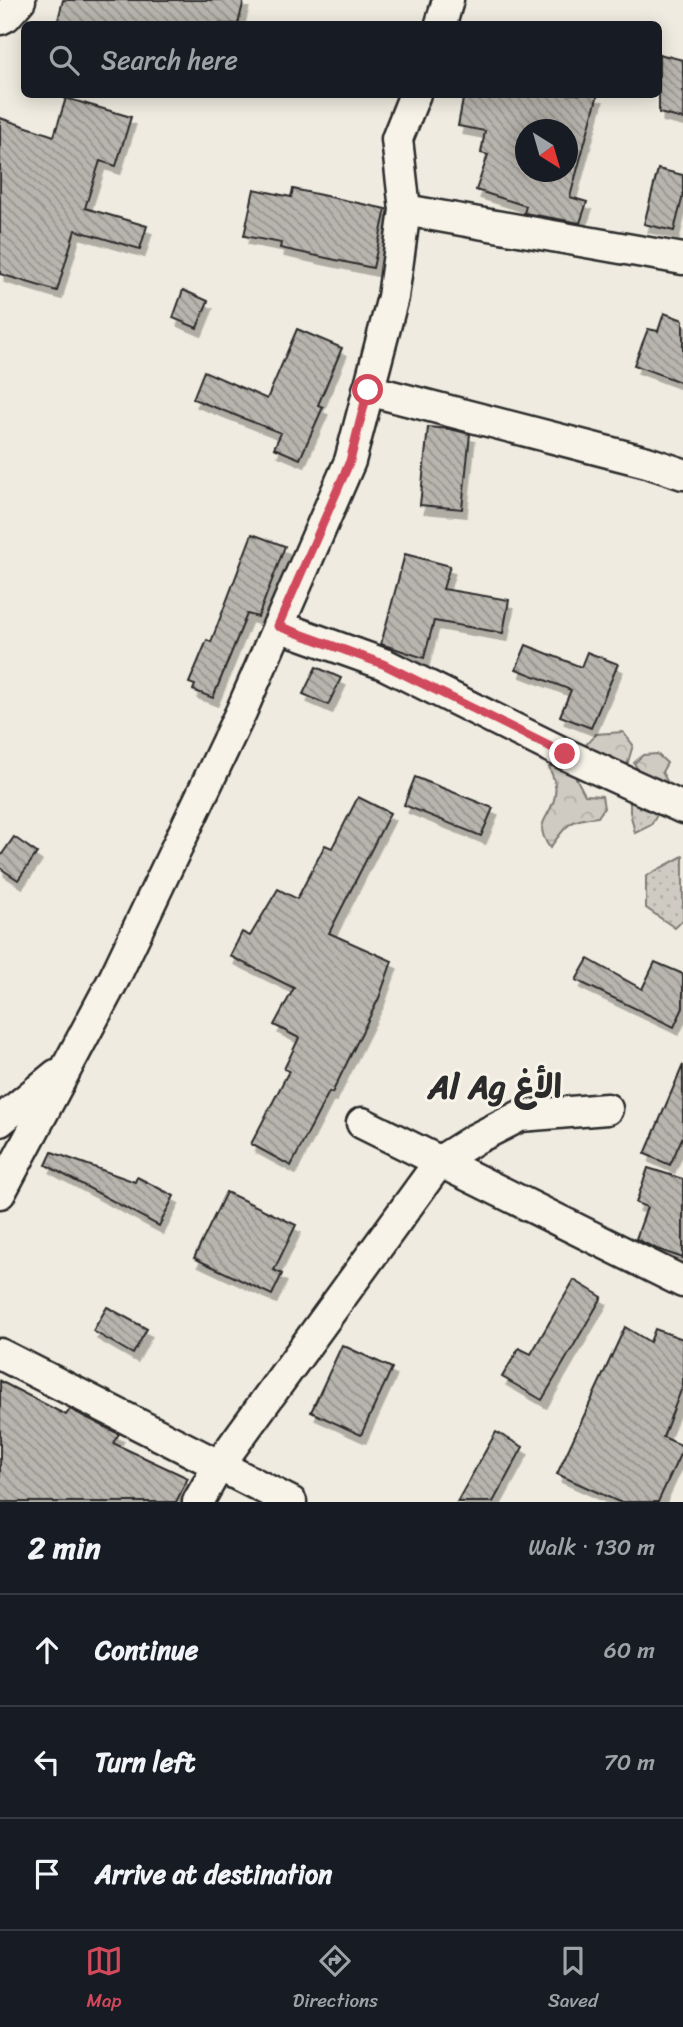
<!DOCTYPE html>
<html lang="en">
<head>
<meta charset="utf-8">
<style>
	:root { --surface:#171b24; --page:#242831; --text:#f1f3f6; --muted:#9ea1a6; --line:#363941; --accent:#d1495b }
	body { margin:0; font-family:Sriracha,"Playpen Sans Arabic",sans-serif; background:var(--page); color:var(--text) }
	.compass { position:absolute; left:515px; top:119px; width:63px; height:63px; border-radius:50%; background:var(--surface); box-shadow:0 4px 18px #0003; rotate:143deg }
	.stop { position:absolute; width:21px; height:21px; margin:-16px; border:5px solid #d1495b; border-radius:50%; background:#fff }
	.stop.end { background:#d1495b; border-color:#fff; box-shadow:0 2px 7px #0008 }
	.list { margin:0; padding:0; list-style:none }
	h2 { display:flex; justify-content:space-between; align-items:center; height:91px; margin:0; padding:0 28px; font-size:30px }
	h2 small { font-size:23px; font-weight:400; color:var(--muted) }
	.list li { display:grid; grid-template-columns:46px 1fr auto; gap:21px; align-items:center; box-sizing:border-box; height:112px; padding:0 28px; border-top:2px solid var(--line) }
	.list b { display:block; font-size:26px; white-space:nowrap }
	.list em { font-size:23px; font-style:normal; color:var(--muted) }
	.icon { flex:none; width:38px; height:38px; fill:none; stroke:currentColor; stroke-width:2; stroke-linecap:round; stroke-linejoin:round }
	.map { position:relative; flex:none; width:683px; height:1502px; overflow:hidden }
	.search { position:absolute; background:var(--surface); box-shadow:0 4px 18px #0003; left:21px; right:21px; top:21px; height:77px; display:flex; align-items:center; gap:18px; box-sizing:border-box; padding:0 24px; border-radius:10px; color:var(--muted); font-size:26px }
	.sheet { height:427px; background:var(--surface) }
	nav { display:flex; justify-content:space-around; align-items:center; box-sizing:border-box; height:98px; border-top:2px solid var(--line); background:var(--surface); font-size:19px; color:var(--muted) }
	nav a { display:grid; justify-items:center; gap:4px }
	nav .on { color:var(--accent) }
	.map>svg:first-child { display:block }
	.grass { fill:url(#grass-dots); stroke:#7d7b76; stroke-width:2 }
	.forest { fill:url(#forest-crowns); stroke:#7d7b76; stroke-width:2 }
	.building { fill:url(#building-back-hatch); stroke:#2b2b2b; stroke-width:2; fill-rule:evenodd; filter:url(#shadow) }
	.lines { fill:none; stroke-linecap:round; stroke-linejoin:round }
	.minor-casing { stroke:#2b2b2b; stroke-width:35 }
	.minor { stroke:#f7f3e8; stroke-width:30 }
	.route { stroke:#d1495b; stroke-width:9 }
	.labels { text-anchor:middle; stroke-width:6; stroke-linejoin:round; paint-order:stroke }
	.district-label { font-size:33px; font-weight:bold; fill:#2b2b2b; stroke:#f7f3e8 }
</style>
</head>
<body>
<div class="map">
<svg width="683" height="1502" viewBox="0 0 683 1502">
	<defs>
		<pattern id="grass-dots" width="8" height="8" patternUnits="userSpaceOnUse" patternTransform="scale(1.75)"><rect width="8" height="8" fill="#cfcbc2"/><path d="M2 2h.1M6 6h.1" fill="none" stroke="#b2aea7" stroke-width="1.8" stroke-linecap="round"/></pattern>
		<pattern id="forest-crowns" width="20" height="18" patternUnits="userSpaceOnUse" patternTransform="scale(1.75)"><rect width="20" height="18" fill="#cfcbc2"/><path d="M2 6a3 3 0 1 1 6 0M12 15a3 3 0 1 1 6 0" fill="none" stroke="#b2aea7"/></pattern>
		<pattern id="building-back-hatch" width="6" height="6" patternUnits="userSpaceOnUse" patternTransform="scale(1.75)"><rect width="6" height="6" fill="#b8b5ae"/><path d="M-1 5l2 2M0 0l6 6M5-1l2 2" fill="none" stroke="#96938e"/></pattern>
		<filter id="shadow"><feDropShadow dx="4.5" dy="8" stdDeviation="0" flood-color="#0004"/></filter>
	</defs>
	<rect width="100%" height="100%" fill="#efebe0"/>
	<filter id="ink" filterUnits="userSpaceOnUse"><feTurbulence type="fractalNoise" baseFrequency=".0143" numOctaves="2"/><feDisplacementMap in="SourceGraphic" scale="14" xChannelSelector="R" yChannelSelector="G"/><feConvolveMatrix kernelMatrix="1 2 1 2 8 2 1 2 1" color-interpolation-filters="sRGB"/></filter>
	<g filter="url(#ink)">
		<!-- grass -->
		<g class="grass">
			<polygon points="630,798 660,810 651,825 635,833 630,812"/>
			<polygon points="683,856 683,920 675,928 646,908 646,876"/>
		</g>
		<!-- forest -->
		<g class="forest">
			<polygon points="623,732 633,745 625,772 582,749 596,734"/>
			<polygon points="657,754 667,763 662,772 668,783 668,789 643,778 634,763 643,755"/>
			<path d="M 562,760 L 575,776 L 585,795 L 602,796 L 604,808 L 598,817 C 569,819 566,825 550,848 C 531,821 552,818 555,795 C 557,785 553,777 549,767 Z"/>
		</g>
		<!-- building -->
		<g class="building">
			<polygon points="63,0 244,0 238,24 57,24"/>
			<polygon points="659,54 683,60 683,119 659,113"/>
			<path d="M 464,94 L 598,94 L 570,197 L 587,202 L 580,223 L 524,213 L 526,206 L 476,190 L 488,155 L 481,153 L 485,131 L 458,126 ZM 526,130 L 568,130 L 568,172 L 526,172 Z"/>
			<polygon points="66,98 131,117 116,166 100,161 85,208 147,226 140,249 75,230 57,291 0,274 0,118 54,136"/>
			<polygon points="658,169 683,175 683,195 674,231 644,224"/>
			<polygon points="254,189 291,197 293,189 386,209 373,268 280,248 281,243 244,236"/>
			<polygon points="183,290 208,301 197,328 173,318"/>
			<polygon points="664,313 683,320 683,383 634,365 648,329 658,331"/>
			<polygon points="297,329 342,348 318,405 323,407 300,459 274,448 281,433 193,399 204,371 267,399"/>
			<polygon points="428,427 450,429 470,434 462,509 420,505"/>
			<polygon points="252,534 285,546 258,617 247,614 213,698 193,690 195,685 189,683 207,640 211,642"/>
			<polygon points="405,554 450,566 443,589 509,600 503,633 434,621 424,658 381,644"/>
			<polygon points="526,645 581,667 587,652 618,664 591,728 560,716 571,690 516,669"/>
			<polygon points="316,667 341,678 328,705 303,694"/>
			<polygon points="415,777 493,808 481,836 404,805"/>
			<polygon points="358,797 390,813 329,933 392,961 379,998 332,1093 329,1092 291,1166 251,1144 289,1071 284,1069 299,1038 274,1025 294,988 230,956 242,932 250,936 278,889 297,899 325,845 332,848"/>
			<polygon points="14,837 37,853 18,880 0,868 0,857"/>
			<polygon points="588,959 642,989 655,962 683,974 683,1008 674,1027 576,980"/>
			<polygon points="683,1065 683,1136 670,1165 645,1154"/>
			<polygon points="52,1152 135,1182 137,1177 174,1196 159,1226 46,1165"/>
			<polygon points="648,1168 683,1179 683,1258 657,1249 636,1239 647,1207 636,1203"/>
			<polygon points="226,1192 296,1225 274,1270 282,1274 272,1295 194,1258"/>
			<polygon points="574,1280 602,1297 542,1400 502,1377 519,1348 531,1354"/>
			<polygon points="107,1307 147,1329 133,1354 93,1331"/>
			<polygon points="625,1327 650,1342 655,1329 683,1339 683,1385 663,1437 683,1446 683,1448 658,1502 619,1502 557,1474"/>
			<polygon points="342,1345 392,1368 361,1435 311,1412"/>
			<polygon points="0,1381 66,1415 70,1409 119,1434 113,1443 188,1478 176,1502 0,1502"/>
			<polygon points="496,1432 523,1447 493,1502 457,1502"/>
		</g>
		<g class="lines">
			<!-- minor casing -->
			<g class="minor-casing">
				<g id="minor">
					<polyline points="0,19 6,16 20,0"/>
					<polyline points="441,24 448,0"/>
					<polyline points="405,210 683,259"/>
					<polyline points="368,390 647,462 683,474"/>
					<polyline points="278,626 384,664 565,754 683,808"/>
					<polyline points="0,1121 56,1075"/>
					<polyline points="362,1123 683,1282"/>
					<polyline points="0,1193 115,977 241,712 350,461 393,297 405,210 397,139 415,94"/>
					<polyline points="0,1354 291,1502"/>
					<polyline points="198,1502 219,1465 440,1161 475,1139 520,1116 607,1109"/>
				</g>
			</g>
			<!-- minor -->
			<use href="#minor" class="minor"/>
		</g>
	</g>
	<g class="lines" filter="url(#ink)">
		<!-- route -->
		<polyline class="route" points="368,390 350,461 278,626 383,664 565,754"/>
	</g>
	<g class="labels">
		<!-- district labels -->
		<g class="district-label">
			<text x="495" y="1098">Al Ag الأغ</text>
		</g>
	</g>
</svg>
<svg class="compass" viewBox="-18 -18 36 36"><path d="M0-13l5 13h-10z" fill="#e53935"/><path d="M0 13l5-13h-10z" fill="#9ea1a6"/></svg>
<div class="stop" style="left:368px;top:390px"></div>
<div class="stop end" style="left:565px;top:754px"></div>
<div class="search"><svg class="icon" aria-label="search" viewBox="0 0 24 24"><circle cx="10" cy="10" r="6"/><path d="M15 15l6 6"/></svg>Search here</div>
</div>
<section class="sheet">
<h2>2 min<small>Walk · 130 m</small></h2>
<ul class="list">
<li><svg class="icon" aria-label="ahead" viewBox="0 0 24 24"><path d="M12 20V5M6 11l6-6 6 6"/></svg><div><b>Continue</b></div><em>60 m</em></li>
<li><svg class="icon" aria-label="left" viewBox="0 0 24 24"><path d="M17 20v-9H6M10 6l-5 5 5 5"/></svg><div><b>Turn left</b></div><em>70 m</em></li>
<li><svg class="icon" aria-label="arrive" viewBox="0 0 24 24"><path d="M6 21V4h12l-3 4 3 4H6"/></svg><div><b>Arrive at destination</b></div></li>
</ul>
</section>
<nav>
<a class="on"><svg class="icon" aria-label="map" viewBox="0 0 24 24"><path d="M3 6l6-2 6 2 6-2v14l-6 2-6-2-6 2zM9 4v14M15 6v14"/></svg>Map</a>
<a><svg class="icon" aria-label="directions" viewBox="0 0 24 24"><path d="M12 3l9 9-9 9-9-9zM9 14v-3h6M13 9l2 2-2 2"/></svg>Directions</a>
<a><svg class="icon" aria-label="saved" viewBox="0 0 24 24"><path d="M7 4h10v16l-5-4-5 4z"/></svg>Saved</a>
</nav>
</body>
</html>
